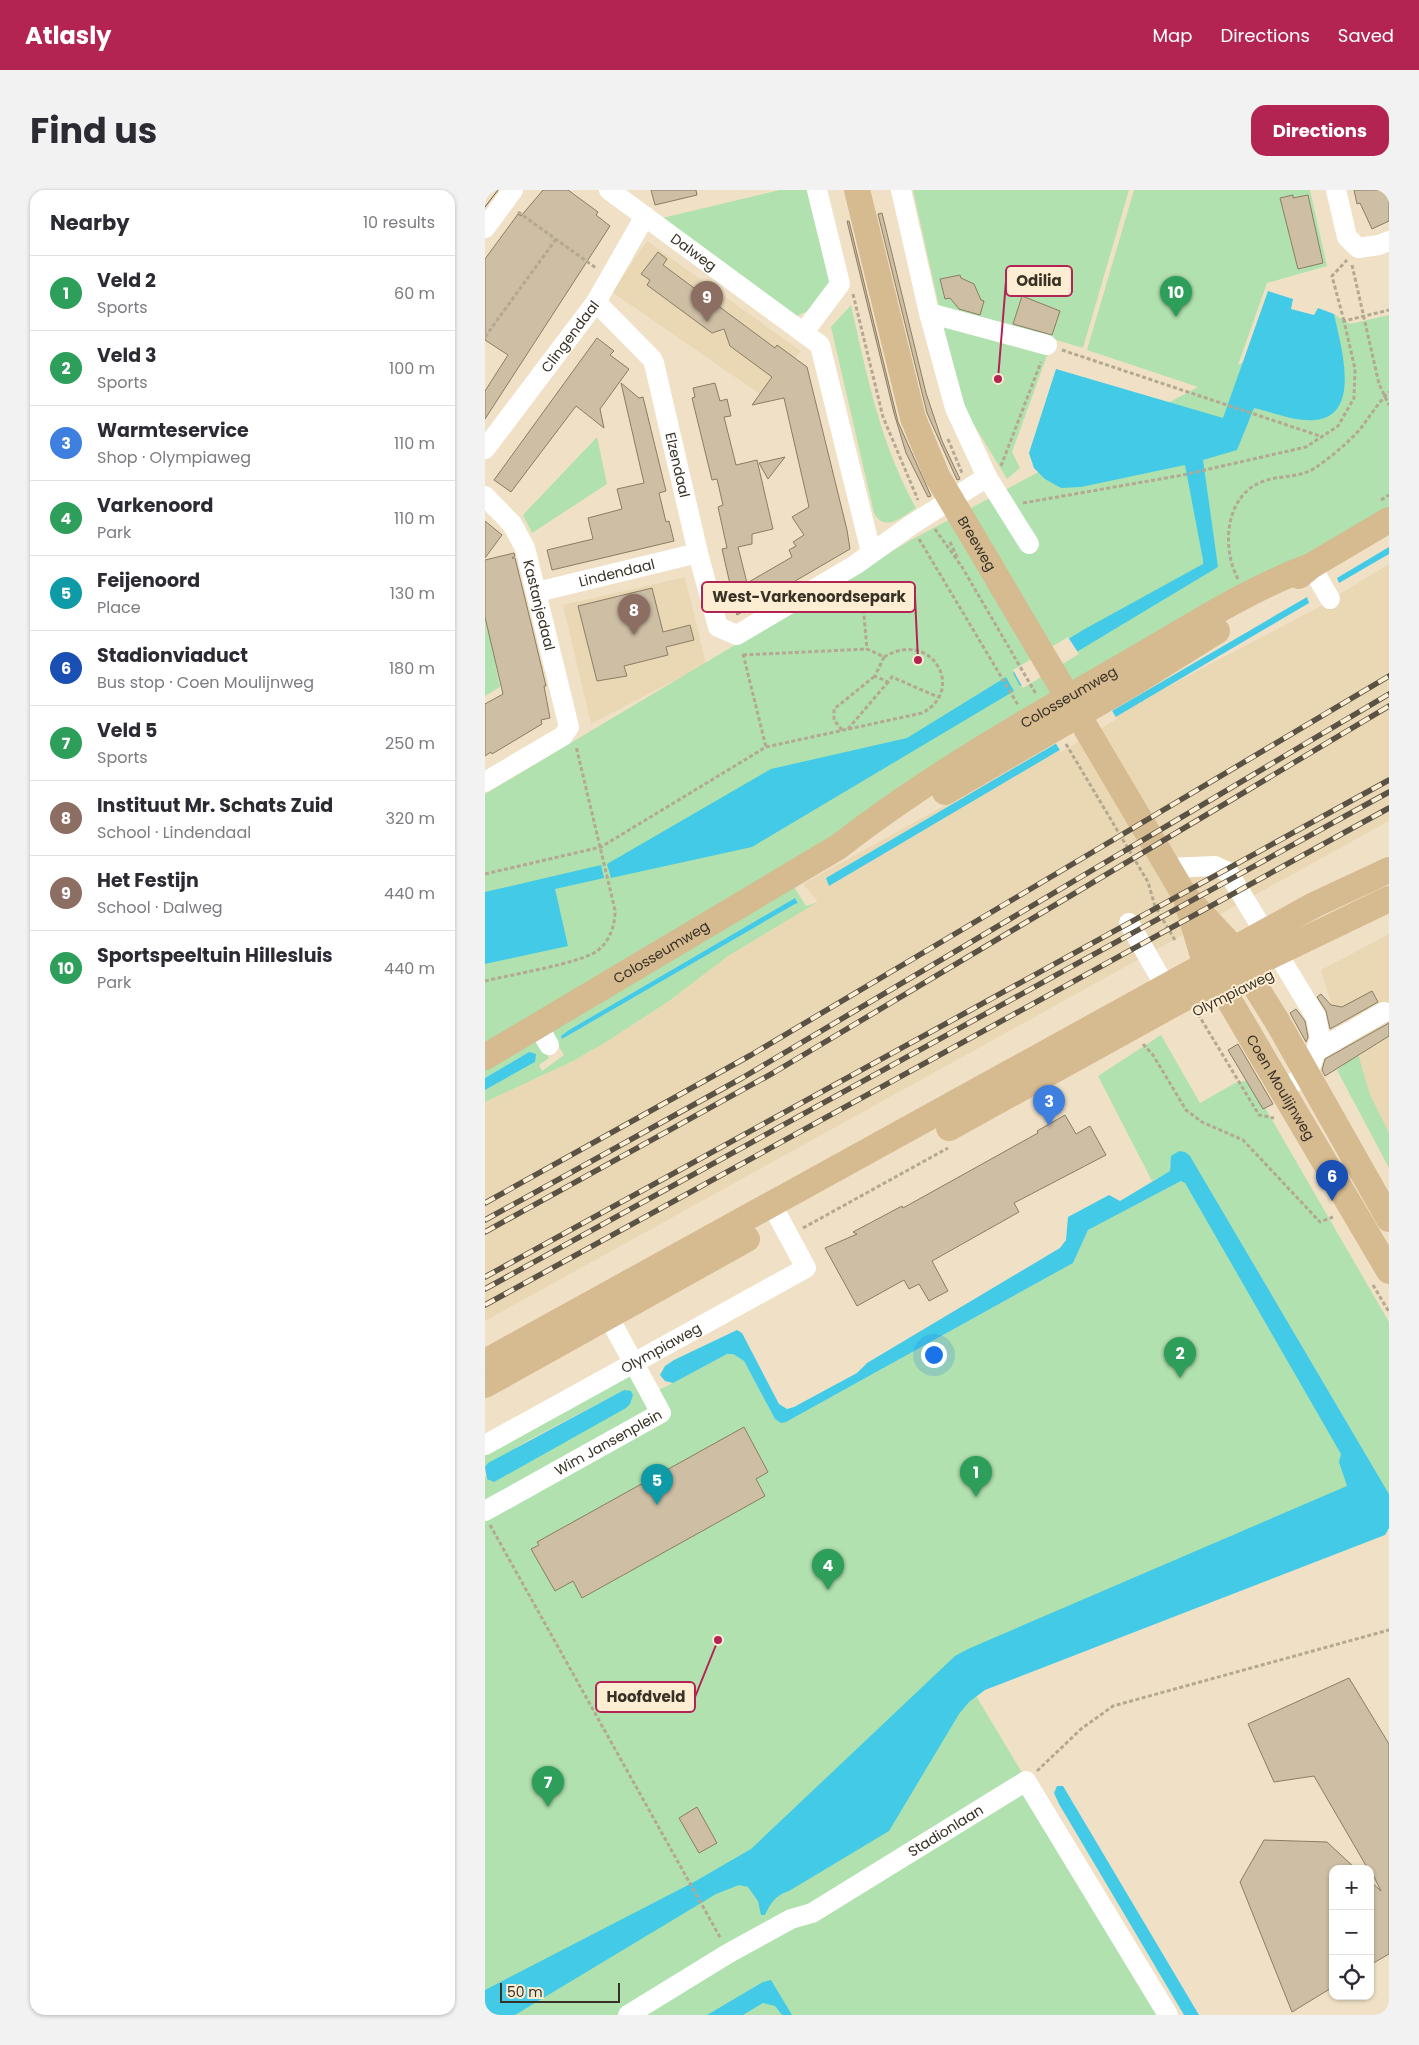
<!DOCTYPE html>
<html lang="en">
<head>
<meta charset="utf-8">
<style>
	:root { --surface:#fff; --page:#f2f2f3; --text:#2b2b33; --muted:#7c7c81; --line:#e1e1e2; --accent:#b42453 }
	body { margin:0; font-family:Poppins,sans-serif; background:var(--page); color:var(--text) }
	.controls { position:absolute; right:15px; bottom:15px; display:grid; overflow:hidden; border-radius:10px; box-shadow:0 1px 4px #0004 }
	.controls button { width:45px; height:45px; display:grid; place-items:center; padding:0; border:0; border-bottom:1px solid var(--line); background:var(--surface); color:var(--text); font:25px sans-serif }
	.scale { position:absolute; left:15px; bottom:12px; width:120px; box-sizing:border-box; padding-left:5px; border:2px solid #373126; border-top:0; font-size:14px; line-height:18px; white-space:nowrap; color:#373126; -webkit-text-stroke:4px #fdeed3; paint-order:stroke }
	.you { position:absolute; left:448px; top:1164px; width:18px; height:18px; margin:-12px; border:4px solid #fff; border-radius:50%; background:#1a73e8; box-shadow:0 0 0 8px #1a73e833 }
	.badge { display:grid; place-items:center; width:32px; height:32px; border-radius:50%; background:var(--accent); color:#fff; font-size:16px; font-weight:700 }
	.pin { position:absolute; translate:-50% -41px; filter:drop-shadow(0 1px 2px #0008) }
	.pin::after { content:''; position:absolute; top:26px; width:18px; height:15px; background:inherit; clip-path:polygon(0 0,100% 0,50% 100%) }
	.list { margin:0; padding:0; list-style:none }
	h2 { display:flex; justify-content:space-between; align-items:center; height:65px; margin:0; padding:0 20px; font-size:21px }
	h2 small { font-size:16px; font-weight:400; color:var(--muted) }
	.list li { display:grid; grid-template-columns:32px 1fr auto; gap:15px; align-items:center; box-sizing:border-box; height:75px; padding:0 20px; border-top:1px solid var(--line) }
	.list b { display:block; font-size:19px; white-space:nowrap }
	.list p { margin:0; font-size:16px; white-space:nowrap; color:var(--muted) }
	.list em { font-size:16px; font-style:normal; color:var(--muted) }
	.icon { flex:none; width:28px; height:28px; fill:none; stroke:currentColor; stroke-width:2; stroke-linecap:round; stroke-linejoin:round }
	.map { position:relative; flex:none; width:904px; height:1825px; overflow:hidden; border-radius:15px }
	header { display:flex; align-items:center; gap:30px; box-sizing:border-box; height:70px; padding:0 25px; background:var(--accent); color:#fff }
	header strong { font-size:24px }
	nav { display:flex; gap:28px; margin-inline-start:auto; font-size:18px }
	.intro { display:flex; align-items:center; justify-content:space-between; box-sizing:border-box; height:120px; padding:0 30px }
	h1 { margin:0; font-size:35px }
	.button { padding:12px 22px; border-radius:15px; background:var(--accent); color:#fff; font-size:18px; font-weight:700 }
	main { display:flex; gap:30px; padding:0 30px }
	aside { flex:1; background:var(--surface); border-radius:15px; box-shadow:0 1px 4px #0004 }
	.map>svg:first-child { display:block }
	.built { fill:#ead8b5 }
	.green { fill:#b1e1ae; fill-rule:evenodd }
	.water { fill:#43cae7 }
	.pier { fill:#f0e1c6 }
	.building { fill:#cdbea4; stroke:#8b7d65 }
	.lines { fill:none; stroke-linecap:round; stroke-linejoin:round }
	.path { stroke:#b4a892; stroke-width:3; stroke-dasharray:4 2.5; stroke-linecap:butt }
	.minor { stroke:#fff; stroke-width:20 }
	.major { stroke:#d6ba90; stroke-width:26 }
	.tram { stroke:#5a5244; stroke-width:1 }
	.rail-casing { stroke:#5a5244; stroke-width:5.5 }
	.rail { stroke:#fdeed3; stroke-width:4; stroke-dasharray:11; stroke-linecap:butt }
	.labels { text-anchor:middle; stroke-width:4; stroke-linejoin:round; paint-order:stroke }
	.street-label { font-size:14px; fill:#373126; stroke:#fdeed3 }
	.leader { fill:none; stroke:#b42453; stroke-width:2 }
	.callout-dot { fill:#b42453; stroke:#fdeed3; stroke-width:2 }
	.callout { fill:#fdeed3; stroke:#b42453; stroke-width:2 }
	.callout-label { font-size:15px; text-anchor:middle; font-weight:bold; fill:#373126 }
</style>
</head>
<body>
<header>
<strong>Atlasly</strong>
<nav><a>Map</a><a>Directions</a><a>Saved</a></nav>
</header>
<div class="intro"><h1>Find us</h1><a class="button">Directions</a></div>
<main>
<aside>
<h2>Nearby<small>10 results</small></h2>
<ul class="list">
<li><span class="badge" style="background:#2e9e5b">1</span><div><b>Veld 2</b><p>Sports</p></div><em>60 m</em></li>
<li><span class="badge" style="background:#2e9e5b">2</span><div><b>Veld 3</b><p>Sports</p></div><em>100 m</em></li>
<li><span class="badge" style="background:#3f7fe0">3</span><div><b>Warmteservice</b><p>Shop · Olympiaweg</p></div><em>110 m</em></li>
<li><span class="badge" style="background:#2e9e5b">4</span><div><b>Varkenoord</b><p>Park</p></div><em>110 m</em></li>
<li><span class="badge" style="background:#0f9aa8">5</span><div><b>Feijenoord</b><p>Place</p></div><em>130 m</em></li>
<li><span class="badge" style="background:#1a4fb4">6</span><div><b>Stadionviaduct</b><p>Bus stop · Coen Moulijnweg</p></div><em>180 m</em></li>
<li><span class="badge" style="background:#2e9e5b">7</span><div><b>Veld 5</b><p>Sports</p></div><em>250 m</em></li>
<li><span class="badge" style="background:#8d6e63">8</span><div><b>Instituut Mr. Schats Zuid</b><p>School · Lindendaal</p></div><em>320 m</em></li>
<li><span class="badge" style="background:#8d6e63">9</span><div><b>Het Festijn</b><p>School · Dalweg</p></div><em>440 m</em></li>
<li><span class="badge" style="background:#2e9e5b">10</span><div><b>Sportspeeltuin Hillesluis</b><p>Park</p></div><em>440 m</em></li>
</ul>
</aside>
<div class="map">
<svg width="904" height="1825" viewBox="0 0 904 1825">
	<rect width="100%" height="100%" fill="#f0e1c6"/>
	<!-- built -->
	<g class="built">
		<polygon points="162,51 316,161 279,207 127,102"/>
		<polygon points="904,374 904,631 0,1131 0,912 86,872 118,854 184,811 243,766 333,712 318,694 518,583 830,419"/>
		<polygon points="200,387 221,474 106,534 78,415"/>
		<polygon points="904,744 904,956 867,884 836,780"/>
	</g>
	<!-- green -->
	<g class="green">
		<polygon points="295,0 324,0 346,96 323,121 312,126 173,29"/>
		<polygon points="428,0 644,0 598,158 568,149 527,262 535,278 522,289 480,220 457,130"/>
		<polygon points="649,0 825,0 842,76 782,93 753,175 849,124 865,134 904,125 904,317 0,858 0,604 426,350 713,197 602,160"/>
		<path d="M 366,115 C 382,186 395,253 431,318 C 417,327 400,343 389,323 L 346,137 Z"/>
		<polygon points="112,247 122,294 47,343 38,325"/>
		<polygon points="0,422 15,497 0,506"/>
		<path d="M 308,695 L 321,716 L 333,712 L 243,766 L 184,811 L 118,854 L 86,872 L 0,912 L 0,900 L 50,872 L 44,862 L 0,888 L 0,878 L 52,847 L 64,868 L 54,875 L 57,881 L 79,865 L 64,840 ZM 310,708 L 313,712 L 310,714 L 77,849 L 76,846 L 84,840 Z"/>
		<polygon points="676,845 715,913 750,893 764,890 904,1132 904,1304 705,966 684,976 686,981 667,991 613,886"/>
		<polygon points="873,864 885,905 904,943 904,978 852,880"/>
		<polygon points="696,991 700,993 892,1311 481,1489 682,1825 0,1825 0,1286 2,1289 144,1202 139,1200 42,1251 0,1277 0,1265 146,1184 159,1208 242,1164 248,1164 259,1171 290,1229 301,1232 588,1073 603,1040"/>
	</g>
	<!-- water -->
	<g class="water">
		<path d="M 783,101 L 808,109 L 806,119 L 829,125 L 833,118 L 849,124 C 855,153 878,226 830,230 C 810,232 788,222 769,218 L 752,260 L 718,270 L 733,377 L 535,496 L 528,483 L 598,440 L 718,374 L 718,370 L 700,275 L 596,297 L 576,298 L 560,289 L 549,278 L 544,263 L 571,179 L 738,228 Z"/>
		<polygon points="904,357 904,364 854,393 852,388"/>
		<polygon points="822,407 824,413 344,696 341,688"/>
		<polygon points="521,487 529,501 267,657 126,688 122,674 286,579 422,548"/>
		<polygon points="116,675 119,688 70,699 83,756 0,774 0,702"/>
		<polygon points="310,708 313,713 310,714 77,849 76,846 84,840"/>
		<polygon points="44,862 51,864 50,872 0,900 0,888"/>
		<path d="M 694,961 L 700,962 L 705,966 L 904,1304 L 904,1338 L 900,1345 L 500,1500 L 484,1512 L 474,1524 L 404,1641 L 304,1701 C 290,1705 285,1714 280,1725 L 276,1725 L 273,1711 L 263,1697 L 254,1695 L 231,1704 L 30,1825 L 0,1825 L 0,1800 L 209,1692 L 266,1659 L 470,1466 L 483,1459 L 862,1296 L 854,1272 L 856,1264 L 700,993 L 696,991 L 603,1040 L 588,1073 L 301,1232 L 296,1233 L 290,1229 L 259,1171 L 248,1164 L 242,1164 L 188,1193 L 180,1191 L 175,1185 L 180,1176 L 189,1170 L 252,1140 L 257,1143 L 294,1214 L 302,1219 L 309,1217 L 372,1183 L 382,1173 L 575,1058 L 581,1050 L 583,1027 L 624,1005 L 635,1011 L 685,981 L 686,966 Z"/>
		<polygon points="139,1200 146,1201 148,1205 145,1214 141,1218 9,1292 2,1289 0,1277 3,1273"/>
		<polygon points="572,1596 578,1596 714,1825 699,1825 574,1614 569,1603"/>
		<polygon points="286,1790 307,1825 297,1825 290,1816 278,1813 258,1825 222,1825 278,1792"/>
	</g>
	<!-- pier -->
	<g class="pier">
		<polygon points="583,447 594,464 538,498 528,480"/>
		<polygon points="626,519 632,529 576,562 570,552"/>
	</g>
	<!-- building -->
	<g class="building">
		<polygon points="58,0 83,0 113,22 111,25 125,36 0,229 0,201 23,165 0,150 0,69 33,24 36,26"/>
		<polygon points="166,0 211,0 212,5 170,15"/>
		<polygon points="869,0 904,0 904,31 887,39 875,13 872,14"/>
		<polygon points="808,5 808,8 823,5 838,73 813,79 795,8"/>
		<polygon points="397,23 441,203 457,251 475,289 472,290 442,223 393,24"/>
		<polygon points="362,31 364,31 413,232 446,306 443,307 421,263 409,223"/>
		<polygon points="173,62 182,69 178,75 290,158 292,155 322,177 362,340 365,359 252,425 237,359 242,358 233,317 238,315 232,289 227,290 207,208 210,207 208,198 230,193 235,211 242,209 246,226 239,227 251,275 272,270 288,339 267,344 267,354 253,357 262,393 307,367 304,360 311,356 308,352 319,345 307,327 324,317 299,208 267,215 287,187 245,156 239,139 227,143 162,95 165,90 156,84"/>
		<polygon points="475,85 476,88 489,94 496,110 499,111 495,125 474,119 465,108 460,109 455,89"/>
		<polygon points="537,106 575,121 567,145 528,134"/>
		<polygon points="112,148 129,161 125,165 144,179 115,219 119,238 91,216 26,302 9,290"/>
		<polygon points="136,193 154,208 158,207 181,301 174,303 181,332 184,331 189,351 67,380 62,360 108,349 103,328 137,319 132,299 159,293"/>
		<polygon points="300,267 283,289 274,273"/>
		<polygon points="0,331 17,345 0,368"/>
		<polygon points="29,363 30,366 27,368 30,368 46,433 61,496 59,496 65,528 56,530 57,534 7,564 6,562 0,566 0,514 18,504 0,427 0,370"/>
		<polygon points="167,398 178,442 205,435 209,450 181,457 183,465 139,476 142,486 112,491 93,416"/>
		<polygon points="887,801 893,812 845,839 841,821 832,807 836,804 846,815 857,817"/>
		<polygon points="811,819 820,831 823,847 821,852 805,823"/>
		<polygon points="904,833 904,846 840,886 837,880 840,869"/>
		<polygon points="753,854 788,914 778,919 743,860"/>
		<polygon points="580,925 591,944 605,936 621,965 529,1013 534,1022 447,1071 463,1101 444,1111 434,1094 424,1099 419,1090 372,1116 340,1058 372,1044 368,1042 417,1016 418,1018 553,943 552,941"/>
		<polygon points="259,1237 283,1282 271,1289 280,1306 97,1408 88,1391 70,1401 46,1359 54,1355 52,1352"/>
		<polygon points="864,1488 904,1554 904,1764 885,1775 885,1691 896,1701 885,1679 883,1679 829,1586 789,1592 763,1534"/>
		<polygon points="212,1617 232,1653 214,1663 194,1628"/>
		<polygon points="779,1650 842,1652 871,1679 848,1679 848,1797 807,1822 755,1692"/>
	</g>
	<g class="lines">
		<!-- path -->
		<g class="path">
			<polyline points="33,22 111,78"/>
			<polyline points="867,75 894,194 904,215"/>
			<polyline points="368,104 398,227 433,310"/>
			<polyline points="859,131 847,86 862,70"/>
			<polyline points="0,147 71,49"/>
			<polyline points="577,160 838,247"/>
			<polyline points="463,249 477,283"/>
			<polyline points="516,276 556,172"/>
			<polyline points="896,310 904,305"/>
			<polyline points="538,313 698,285 821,257 853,236 869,208 870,179 859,131 904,120"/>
			<polyline points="450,339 477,377 551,504"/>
			<polyline points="434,349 533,515"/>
			<polyline points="465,352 473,369"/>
			<path d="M 753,389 C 736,357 740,304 779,291 C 796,285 814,288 830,278 C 846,267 863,253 876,238 C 885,226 893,213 904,202"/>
			<polyline points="258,464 281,557"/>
			<polyline points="258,465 382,459"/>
			<polyline points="399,467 390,486 403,492 407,487 453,507"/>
			<polyline points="363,539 403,492"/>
			<polyline points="357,540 349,530 349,519 390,486"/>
			<polyline points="581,554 663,692 670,716 691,752"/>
			<path d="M 0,684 L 116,657 L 281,557 L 437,523 C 482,500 446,438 399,467 L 382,459 L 376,392"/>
			<path d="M 0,791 C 24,785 96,773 112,761 C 125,751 130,736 130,720 L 91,556"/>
			<polyline points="713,824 774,925 789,928"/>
			<polyline points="658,854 668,865 701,920 717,932 758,950 835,1032 848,1027"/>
			<polyline points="318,1038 463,958"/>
			<polyline points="888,1095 904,1122"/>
			<polyline points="5,1335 236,1749"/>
			<polyline points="552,1581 596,1539 628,1516 904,1440"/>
		</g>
		<!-- minor -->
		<g class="minor">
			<path id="s1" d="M 124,0 L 335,155 L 386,362"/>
			<polyline points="416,0 444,123 470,218 502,287 544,354"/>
			<polyline points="851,0 862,47 873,58 894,55 904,51"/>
			<polyline points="0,38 28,0"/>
			<path id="s2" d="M 111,112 L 167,169 L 169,173 L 213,363 L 233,437 L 252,445 L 370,375 L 426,335 L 502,287"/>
			<polyline points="444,123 562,155"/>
			<polyline points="319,142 355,94 332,0"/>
			<path id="s3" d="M 0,259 L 111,112 L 160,26"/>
			<path id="s4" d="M 0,306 L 27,334 L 40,358 L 84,537 L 78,546 L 0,592"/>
			<polyline points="826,376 845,409"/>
			<path id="s5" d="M 52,402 L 213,363"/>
			<polyline points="683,678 730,676 743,682 831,827 835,848 823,884 796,900"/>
			<polyline points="644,733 680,796"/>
			<polyline points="53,836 64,855"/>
			<polyline points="831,861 899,822"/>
			<path id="s6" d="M 0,1255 L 321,1078 L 287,1015"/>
			<path id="s7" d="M 0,1321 L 176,1223 L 117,1115"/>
			<path id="s8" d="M 143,1825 L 244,1763 L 306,1729 L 327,1723 L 541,1591 L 683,1825"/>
		</g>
		<!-- major -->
		<g class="major">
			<path id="s9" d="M 372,0 L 428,228 L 452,286 L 700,706 L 742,751 L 792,831 L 904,1029"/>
			<polyline points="814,386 826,376 904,330"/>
			<polyline points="460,602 652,491 732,441"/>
			<path id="s10" d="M 702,712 L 718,766 L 904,1081"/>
			<path id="s11" d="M 0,867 L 353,657 C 447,584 552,525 655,466 C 710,434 766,398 826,376"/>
			<polyline points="464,938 707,804 904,709"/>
			<polyline points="0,1172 829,715 904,680"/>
			<polyline points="0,1195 262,1049"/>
		</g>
		<!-- tram -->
		<g class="tram">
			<polyline points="0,3 2,0"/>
			<polyline points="0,17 13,0"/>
		</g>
		<!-- rail casing -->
		<g class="rail-casing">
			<g id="rail">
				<polyline points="0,1013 266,865 904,486"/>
				<polyline points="0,1030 257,888 904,504"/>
				<polyline points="0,1042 288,883 904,516"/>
				<polyline points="0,1087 904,590"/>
				<polyline points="0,1099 904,602"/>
				<polyline points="0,1115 904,618"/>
			</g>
		</g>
		<!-- rail -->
		<use href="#rail" class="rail"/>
	</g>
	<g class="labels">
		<!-- street labels -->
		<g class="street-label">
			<text dy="5" stroke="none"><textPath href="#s1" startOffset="105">Dalweg</textPath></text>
			<text dy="5" stroke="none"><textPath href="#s3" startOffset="141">Clingendaal</textPath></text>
			<text dy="5" stroke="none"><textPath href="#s2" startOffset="189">Elzendaal</textPath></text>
			<text dy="5" stroke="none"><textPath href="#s9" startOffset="376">Breeweg</textPath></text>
			<text dy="5" stroke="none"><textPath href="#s5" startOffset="82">Lindendaal</textPath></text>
			<text dy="5" stroke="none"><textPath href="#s4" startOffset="125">Kastanjedaal</textPath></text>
			<text dy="5" stroke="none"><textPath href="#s11" startOffset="686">Colosseumweg</textPath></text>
			<text dy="5" stroke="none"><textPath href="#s11" startOffset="205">Colosseumweg</textPath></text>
			<text transform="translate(748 803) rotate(-26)" y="5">Olympiaweg</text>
			<text dy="5" stroke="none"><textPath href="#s10" startOffset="209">Coen Moulijnweg</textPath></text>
			<text dy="5" stroke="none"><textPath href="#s6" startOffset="201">Olympiaweg</textPath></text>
			<text dy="5" stroke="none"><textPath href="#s7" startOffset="141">Wim Jansenplein</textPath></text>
			<text dy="5" stroke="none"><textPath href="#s8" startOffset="368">Stadionlaan</textPath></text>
		</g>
	</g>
	<!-- callouts -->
	<path class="leader" d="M513 189L521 91M433 470L430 407M233 1450L210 1507"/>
	<g class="callout-dot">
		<circle cx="513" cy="189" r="5"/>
		<circle cx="433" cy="470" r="5"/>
		<circle cx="233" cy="1450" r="5"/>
	</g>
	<g class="callout">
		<rect x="521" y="76" width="66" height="30" rx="5"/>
		<rect x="217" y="392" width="213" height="30" rx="5"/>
		<rect x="111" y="1492" width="99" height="30" rx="5"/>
	</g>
	<g class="callout-label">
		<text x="554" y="96">Odilia</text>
		<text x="324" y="412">West-Varkenoordsepark</text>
		<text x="161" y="1512">Hoofdveld</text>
	</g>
</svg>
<div class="controls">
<button>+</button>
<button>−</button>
<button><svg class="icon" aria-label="locate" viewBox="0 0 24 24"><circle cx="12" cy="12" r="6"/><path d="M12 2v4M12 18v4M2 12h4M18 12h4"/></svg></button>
</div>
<div class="scale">50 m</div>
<div class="you"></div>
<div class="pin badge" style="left:491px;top:1307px;background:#2e9e5b">1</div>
<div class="pin badge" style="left:695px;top:1188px;background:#2e9e5b">2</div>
<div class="pin badge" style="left:564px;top:936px;background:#3f7fe0">3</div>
<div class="pin badge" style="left:343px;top:1400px;background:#2e9e5b">4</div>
<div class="pin badge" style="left:172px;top:1315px;background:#0f9aa8">5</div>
<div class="pin badge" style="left:847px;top:1011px;background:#1a4fb4">6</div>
<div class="pin badge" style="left:63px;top:1617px;background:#2e9e5b">7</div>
<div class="pin badge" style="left:149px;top:445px;background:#8d6e63">8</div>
<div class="pin badge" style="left:222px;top:132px;background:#8d6e63">9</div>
<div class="pin badge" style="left:691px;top:127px;background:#2e9e5b">10</div>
</div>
</main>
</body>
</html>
